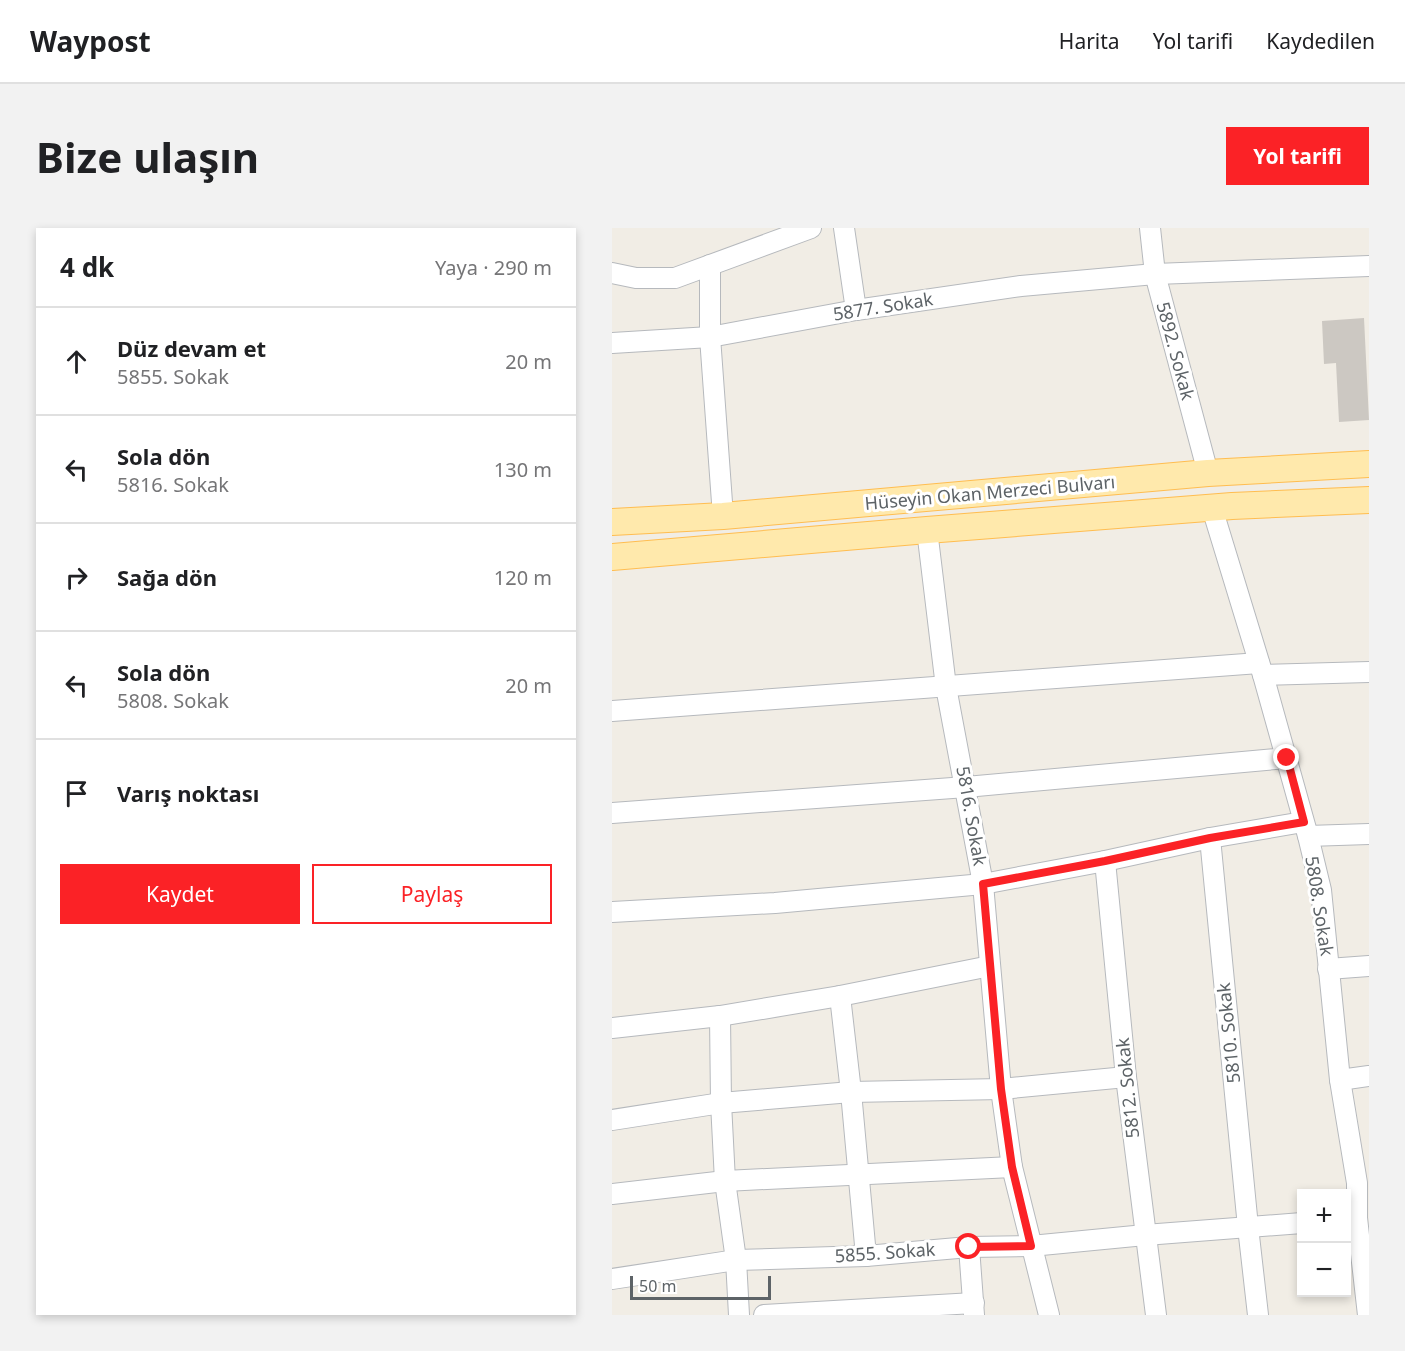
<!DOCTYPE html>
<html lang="tr">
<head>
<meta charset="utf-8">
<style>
	:root { --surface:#fff; --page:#f2f2f2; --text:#202124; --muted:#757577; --line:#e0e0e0; --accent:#fb2226 }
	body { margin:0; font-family:"Noto Sans",sans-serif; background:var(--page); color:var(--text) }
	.controls { position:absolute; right:18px; bottom:18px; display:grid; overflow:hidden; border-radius:0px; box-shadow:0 3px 9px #0003 }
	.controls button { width:54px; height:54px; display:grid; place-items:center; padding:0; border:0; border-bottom:2px solid var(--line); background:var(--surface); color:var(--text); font:30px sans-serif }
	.scale { position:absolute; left:18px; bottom:15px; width:141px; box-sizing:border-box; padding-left:6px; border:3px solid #5d6367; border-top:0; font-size:16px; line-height:21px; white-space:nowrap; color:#5d6367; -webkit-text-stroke:4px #fff; paint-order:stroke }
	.stop { position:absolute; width:18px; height:18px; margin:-14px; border:4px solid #fb2226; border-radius:50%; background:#fff }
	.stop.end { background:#fb2226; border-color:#fff; box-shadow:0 2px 6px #0008 }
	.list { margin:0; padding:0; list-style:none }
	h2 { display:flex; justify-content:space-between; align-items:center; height:78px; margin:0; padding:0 24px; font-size:26px }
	h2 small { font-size:20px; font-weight:400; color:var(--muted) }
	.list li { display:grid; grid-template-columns:39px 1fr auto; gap:18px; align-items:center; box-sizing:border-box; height:108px; padding:0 24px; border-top:2px solid var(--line) }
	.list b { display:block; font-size:22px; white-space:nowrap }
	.list p { margin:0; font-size:20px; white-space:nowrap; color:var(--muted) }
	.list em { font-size:20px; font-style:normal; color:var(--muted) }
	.actions { display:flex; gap:12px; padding:18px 24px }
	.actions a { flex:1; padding:14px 0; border:2px solid var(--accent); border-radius:0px; text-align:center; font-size:21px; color:var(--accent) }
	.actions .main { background:var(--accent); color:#fff }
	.icon { flex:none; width:33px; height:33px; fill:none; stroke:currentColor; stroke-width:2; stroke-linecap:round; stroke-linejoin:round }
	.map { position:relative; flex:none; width:757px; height:1087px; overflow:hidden; border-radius:0px }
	header { display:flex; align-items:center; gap:36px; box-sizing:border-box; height:84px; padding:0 30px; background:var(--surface); border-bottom:2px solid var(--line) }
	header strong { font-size:28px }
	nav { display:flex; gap:33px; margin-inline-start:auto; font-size:21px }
	.intro { display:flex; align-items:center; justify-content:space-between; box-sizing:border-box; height:144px; padding:0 36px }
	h1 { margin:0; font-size:42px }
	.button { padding:15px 27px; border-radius:0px; background:var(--accent); color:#fff; font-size:21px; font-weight:700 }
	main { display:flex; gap:36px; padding:0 36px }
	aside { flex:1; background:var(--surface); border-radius:0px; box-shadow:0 3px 9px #0003 }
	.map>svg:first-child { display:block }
	.building { fill:#ccc8c2 }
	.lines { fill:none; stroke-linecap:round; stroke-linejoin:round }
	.minor-casing { stroke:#b6b9bd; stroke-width:22 }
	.major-casing { stroke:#ffbd50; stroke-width:28 }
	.minor { stroke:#fff; stroke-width:20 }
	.major { stroke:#ffe9ac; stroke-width:26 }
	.route { stroke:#fb2226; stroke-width:8 }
	.labels { text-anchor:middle; stroke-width:6; stroke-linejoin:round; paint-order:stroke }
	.street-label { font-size:18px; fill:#5d6367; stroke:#fff }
</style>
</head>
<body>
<header>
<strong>Waypost</strong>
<nav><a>Harita</a><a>Yol tarifi</a><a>Kaydedilen</a></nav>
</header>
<div class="intro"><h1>Bize ulaşın</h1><a class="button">Yol tarifi</a></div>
<main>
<aside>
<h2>4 dk<small>Yaya · 290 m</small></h2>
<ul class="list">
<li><svg class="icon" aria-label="ahead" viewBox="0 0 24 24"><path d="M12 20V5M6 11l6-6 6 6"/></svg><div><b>Düz devam et</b><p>5855. Sokak</p></div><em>20 m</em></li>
<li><svg class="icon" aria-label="left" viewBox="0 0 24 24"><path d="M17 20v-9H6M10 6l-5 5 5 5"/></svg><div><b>Sola dön</b><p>5816. Sokak</p></div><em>130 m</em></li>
<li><svg class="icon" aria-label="right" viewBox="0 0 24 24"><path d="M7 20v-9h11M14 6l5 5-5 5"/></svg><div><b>Sağa dön</b></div><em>120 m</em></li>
<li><svg class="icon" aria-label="left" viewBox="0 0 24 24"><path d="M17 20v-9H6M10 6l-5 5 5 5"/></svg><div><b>Sola dön</b><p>5808. Sokak</p></div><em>20 m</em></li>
<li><svg class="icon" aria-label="arrive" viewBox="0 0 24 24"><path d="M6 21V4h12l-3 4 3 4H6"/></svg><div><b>Varış noktası</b></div></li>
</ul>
<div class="actions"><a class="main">Kaydet</a><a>Paylaş</a></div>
</aside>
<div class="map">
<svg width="757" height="1087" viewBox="0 0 757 1087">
	<rect width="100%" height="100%" fill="#f1ede5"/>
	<!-- building -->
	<polygon class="building" points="752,90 757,192 727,194 724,135 712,136 710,93"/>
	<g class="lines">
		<!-- minor casing -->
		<g class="minor-casing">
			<g id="minor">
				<polyline points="232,0 244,82"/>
				<polyline points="538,0 543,46 596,245"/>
				<polyline points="98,37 98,109 111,288"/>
				<polyline points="0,45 24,50 63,50 199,0"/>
				<polyline points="0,115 98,109 244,82 409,58 543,46 757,38"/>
				<polyline points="600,280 651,447 696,608 709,662 728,852 745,955 745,990 756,1087"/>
				<polyline points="315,302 334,459 371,656 389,861 400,939 437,1087"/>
				<polyline points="651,447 757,444"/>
				<polyline points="0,483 647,435"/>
				<polyline points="0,585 354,559 675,530"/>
				<polyline points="696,608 757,606"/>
				<polyline points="598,610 636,999 646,1087"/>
				<polyline points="493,633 514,849 544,1087"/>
				<polyline points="0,684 163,675 371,656 493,633 598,610 691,594"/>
				<polyline points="716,741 757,738"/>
				<polyline points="228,768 239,864 254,1028"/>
				<polyline points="108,788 109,875 113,953 124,1032 127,1087"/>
				<polyline points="0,800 108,788 228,768 378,738"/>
				<polyline points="728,852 757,848"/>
				<polyline points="0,892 109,875 239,864 389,861 514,849"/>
				<polyline points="0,966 113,953 400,939"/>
				<polyline points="357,1019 362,1087"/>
				<polyline points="0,1051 124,1032 254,1028 357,1019 419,1018 533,1007 690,995"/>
				<polyline points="152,1087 362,1075"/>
			</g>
		</g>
		<!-- major casing -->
		<g class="major-casing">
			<g id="major">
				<polyline points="0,294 111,288 596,245 757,236"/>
				<polyline points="0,329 315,302 620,278 757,272"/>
			</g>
		</g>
		<!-- minor -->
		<use href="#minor" class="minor"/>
		<!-- major -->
		<use href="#major" class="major"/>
	</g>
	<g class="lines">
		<!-- route -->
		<polyline class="route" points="357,1019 419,1018 400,939 389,861 371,656 493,633 598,610 692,594 675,530"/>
	</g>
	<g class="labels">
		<!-- street labels -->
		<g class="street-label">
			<text transform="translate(271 79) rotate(-9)" y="6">5877. Sokak</text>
			<text transform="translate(563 123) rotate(75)" y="6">5892. Sokak</text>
			<text transform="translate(378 265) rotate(-5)" y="6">Hüseyin Okan Merzeci Bulvarı</text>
			<text transform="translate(359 588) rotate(80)" y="6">5816. Sokak</text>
			<text transform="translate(707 678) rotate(81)" y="6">5808. Sokak</text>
			<text transform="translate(617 805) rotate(-96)" y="6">5810. Sokak</text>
			<text transform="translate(516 860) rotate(-96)" y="6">5812. Sokak</text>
			<text transform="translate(273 1025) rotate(-4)" y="6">5855. Sokak</text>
		</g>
	</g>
</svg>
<div class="controls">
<button>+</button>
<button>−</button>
</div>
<div class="scale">50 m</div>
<div class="stop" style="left:357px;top:1019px"></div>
<div class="stop end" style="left:675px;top:530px"></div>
</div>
</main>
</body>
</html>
